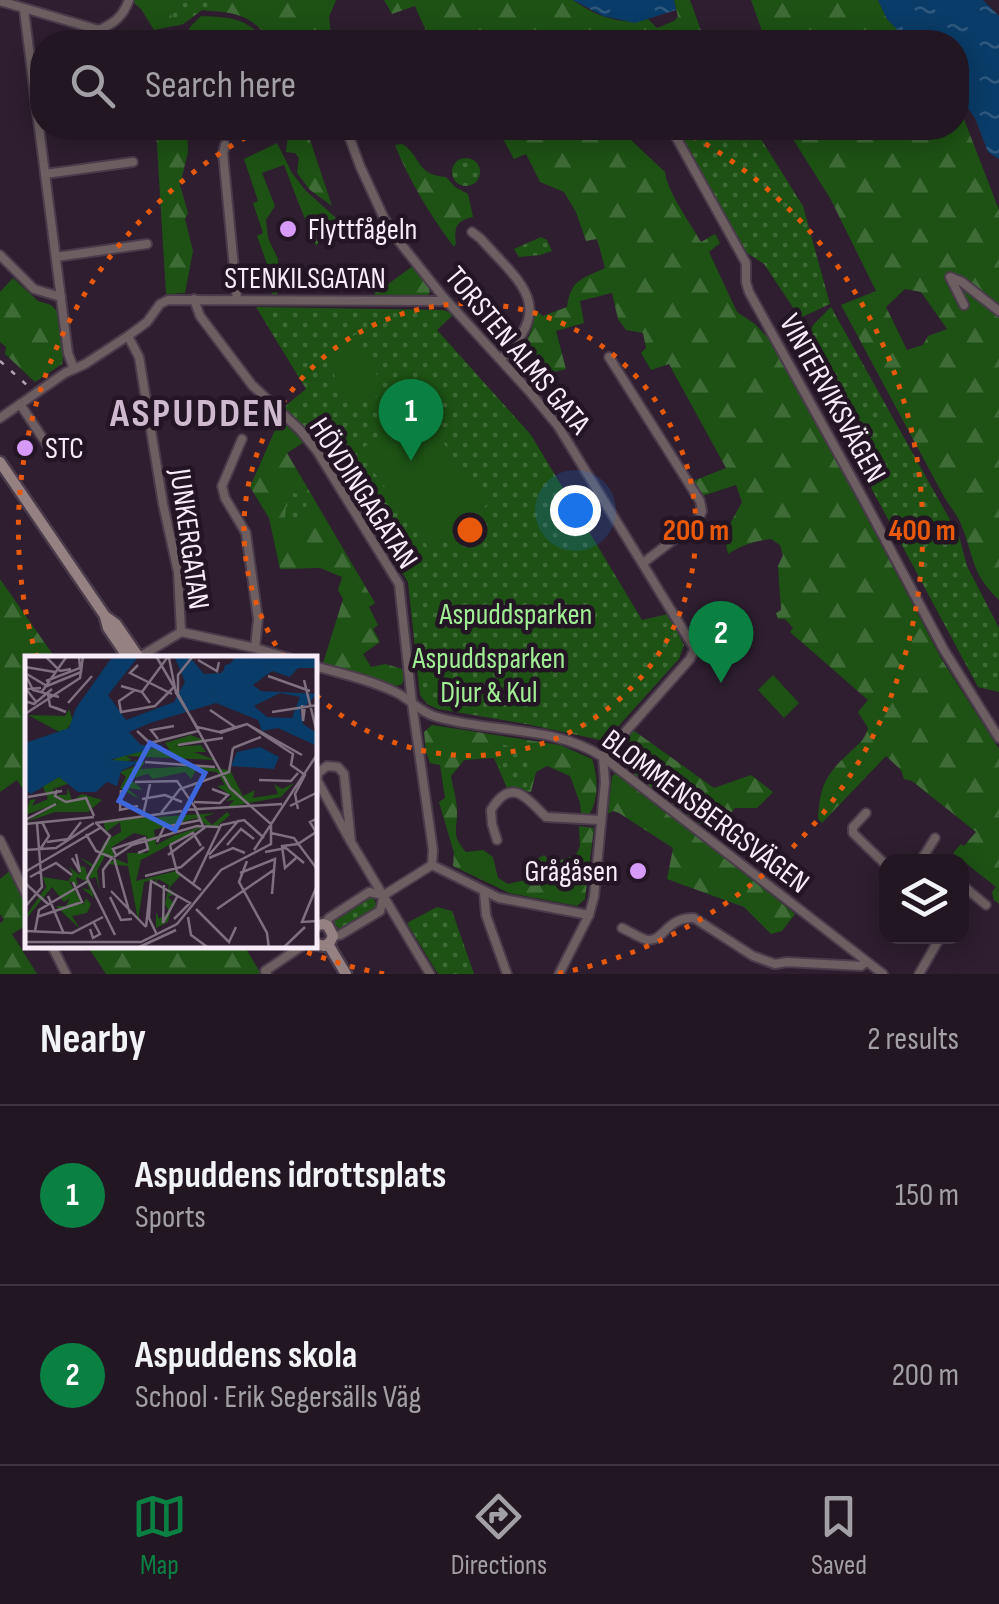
<!DOCTYPE html>
<html lang="en">
<head>
<meta charset="utf-8">
<style>
	:root { --surface:#221623; --page:#2a1f2b; --text:#f1f3f6; --muted:#a29fa6; --line:#3f3541; --accent:#0b8043 }
	body { margin:0; font-family:"Sofia Sans Condensed",sans-serif; background:var(--page); color:var(--text) }
	.controls { position:absolute; right:30px; bottom:30px; display:grid; overflow:hidden; border-radius:20px; box-shadow:0 5px 25px #0003 }
	.controls button { width:90px; height:90px; display:grid; place-items:center; padding:0; border:0; border-bottom:2px solid var(--line); background:var(--surface); color:var(--text); font:50px sans-serif }
	.you { position:absolute; left:575px; top:510px; width:35px; height:35px; margin:-25px; border:8px solid #fff; border-radius:50%; background:#1a73e8; box-shadow:0 0 0 15px #1a73e833 }
	.badge { display:grid; place-items:center; width:65px; height:65px; border-radius:50%; background:var(--accent); color:#fff; font-size:32px; font-weight:700 }
	.pin { position:absolute; translate:-50% -82px; filter:drop-shadow(0 2px 5px #0008) }
	.pin::after { content:''; position:absolute; top:52px; width:35px; height:30px; background:inherit; clip-path:polygon(0 0,100% 0,50% 100%) }
	.list { margin:0; padding:0; list-style:none }
	h2 { display:flex; justify-content:space-between; align-items:center; height:130px; margin:0; padding:0 40px; font-size:42px }
	h2 small { font-size:32px; font-weight:400; color:var(--muted) }
	.list li { display:grid; grid-template-columns:65px 1fr auto; gap:30px; align-items:center; box-sizing:border-box; height:180px; padding:0 40px; border-top:2px solid var(--line) }
	.list b { display:block; font-size:38px; white-space:nowrap }
	.list p { margin:0; font-size:32px; white-space:nowrap; color:var(--muted) }
	.list em { font-size:32px; font-style:normal; color:var(--muted) }
	.icon { flex:none; width:55px; height:55px; fill:none; stroke:currentColor; stroke-width:2; stroke-linecap:round; stroke-linejoin:round }
	.map { position:relative; flex:none; width:999px; height:974px; overflow:hidden }
	.search { position:absolute; background:var(--surface); box-shadow:0 5px 25px #0003; left:30px; right:30px; top:30px; height:110px; display:flex; align-items:center; gap:25px; box-sizing:border-box; padding:0 35px; border-radius:40px; color:var(--muted); font-size:38px }
	.sheet { height:490px; background:var(--surface) }
	nav { display:flex; justify-content:space-around; align-items:center; box-sizing:border-box; height:140px; border-top:2px solid var(--line); background:var(--surface); font-size:28px; color:var(--muted) }
	nav a { display:grid; justify-items:center; gap:5px }
	nav .on { color:var(--accent) }
	.map>svg:first-child { display:block }
	.grass { fill:#1d5214 }
	.forest { fill:url(#forest-firs); fill-rule:evenodd }
	.park { fill:url(#park-dots); fill-rule:evenodd }
	.water { fill:url(#water-ripples) }
	.lines { fill:none; stroke-linecap:round; stroke-linejoin:round }
	.street-casing { stroke:#4a3b4b; stroke-width:12 }
	.secondary-casing { stroke:#4a3b4b; stroke-width:15 }
	.street { stroke:#6d5f61; stroke-width:8 }
	.secondary { stroke:#958082; stroke-width:10 }
	.rail { stroke:#b3a6b4; stroke-width:2.5; stroke-dasharray:5 10; stroke-linecap:butt }
	.ring { fill:none; stroke:#e8590c; stroke-width:5; stroke-dasharray:5 10 }
	.poi-dot { fill:#d69bf9; stroke:#241525; stroke-width:4 }
	.labels { text-anchor:middle; stroke-width:9; stroke-linejoin:round; paint-order:stroke }
	.poi-label { font-size:30px; fill:#f7ecf8; stroke:#241525; text-anchor:start }
	.street-label { font-size:30px; fill:#f7ecf8; stroke:#241525 }
	.park-label { font-size:30px; fill:#a0ee93; stroke:#241525 }
	.district-label { font-size:40px; font-weight:bold; letter-spacing:2.5px; fill:#ceb9cf; stroke:#241525 }
	.inset-river { fill:none; stroke:#093c68; stroke-width:5 }
	.inset-road { fill:none; stroke:#7e707f; stroke-width:2.5 }
	.view { fill:#3e66dd; fill-opacity:0.15; stroke:#3e66dd; stroke-width:5 }
	.inset-edge { fill:none; stroke:#f7ecf8; stroke-width:5 }
	.centre { fill:#e8590c; stroke:#241525; stroke-width:5 }
	.ring-label { font-size:30px; text-anchor:middle; font-weight:bold; fill:#e8590c; stroke:#241525; stroke-width:9; stroke-linejoin:round; paint-order:stroke }
</style>
</head>
<body>
<div class="map">
<svg width="999" height="974" viewBox="0 0 999 974">
	<defs>
		<pattern id="forest-firs" width="22" height="20" patternUnits="userSpaceOnUse" patternTransform="scale(2.5)"><rect width="22" height="20" fill="#1d5214"/><path d="M5 1l3.5 6h-7zM16 11l3.5 6h-7z" fill="#3f6b37"/></pattern>
		<pattern id="park-dots" width="8" height="8" patternUnits="userSpaceOnUse" patternTransform="scale(2.5)"><rect width="8" height="8" fill="#1d5214"/><path d="M2 2h.1M6 6h.1" fill="none" stroke="#3f6b37" stroke-width="1.8" stroke-linecap="round"/></pattern>
		<pattern id="water-ripples" width="26" height="14" patternUnits="userSpaceOnUse" patternTransform="scale(2.5)"><rect width="26" height="14" fill="#093c68"/><path d="M2 4q2-2 4 0t4 0M15 11q2-2 4 0t4 0" fill="none" stroke="#2e587e"/></pattern>
	</defs>
	<rect width="100%" height="100%" fill="#2e1e2f"/>
	<!-- grass -->
	<g class="grass">
		<path d="M 201,16 C 228,17 250,18 265,42 L 232,42 L 227,32 L 213,33 L 202,42 L 181,42 L 191,26 Z"/>
		<polygon points="277,143 292,173 306,191 297,199 284,165 262,173 275,206 266,220 268,238 278,259 277,295 272,295 267,264 257,236 263,233 253,203 258,201 244,159"/>
		<polygon points="372,312 518,507 413,580 324,374 296,316"/>
		<polygon points="773,675 799,703 784,718 758,690"/>
	</g>
	<!-- forest -->
	<g class="forest">
		<path d="M 135,0 L 336,0 L 329,17 L 332,42 L 270,42 C 252,13 234,13 202,10 L 183,24 L 154,30 L 141,9 L 134,3 Z"/>
		<path d="M 384,0 L 573,0 C 593,15 623,27 648,19 L 657,28 L 674,21 L 678,17 L 674,0 L 690,0 L 705,42 L 628,42 L 584,34 L 576,37 L 576,42 L 457,42 L 454,38 L 442,42 L 431,42 L 415,6 L 392,14 Z"/>
		<polygon points="751,0 878,0 887,19 909,42 766,42"/>
		<path d="M 957,93 L 969,107 L 962,114 L 999,210 L 999,600 C 969,571 975,556 960,522 C 956,513 948,504 943,495 L 841,305 L 876,291 L 830,198 L 786,128 L 956,128 ZM 905,289 L 921,292 L 947,329 L 928,336 L 923,345 L 907,350 L 886,307 Z"/>
		<polygon points="156,128 187,128 188,152 180,185 188,213 185,219 193,251 185,293 166,294"/>
		<polygon points="294,128 306,128 332,206 310,190 297,173 299,158 295,153 286,152 288,136"/>
		<path d="M 497,128 L 618,128 L 665,172 C 667,191 690,223 701,242 L 715,234 L 720,243 L 709,252 L 737,312 L 755,324 L 771,341 L 798,387 L 942,660 L 999,749 L 999,904 L 994,900 L 992,892 L 996,887 L 953,853 L 961,844 L 964,846 L 976,832 L 912,781 L 904,779 L 901,770 L 886,756 L 822,823 L 818,819 C 820,788 824,776 848,754 C 858,744 864,742 868,728 L 858,712 L 868,700 L 790,632 L 793,628 L 785,619 L 778,619 L 776,613 L 781,610 L 778,566 L 783,555 L 780,545 L 771,539 C 754,541 742,545 728,554 L 724,535 L 742,502 L 736,485 L 702,496 L 693,481 L 726,468 L 669,364 L 651,370 L 641,353 L 646,348 L 643,333 L 626,330 L 618,319 L 612,293 L 580,301 L 584,323 L 556,331 L 566,369 L 539,376 L 531,383 L 512,363 C 515,352 519,350 525,342 C 532,333 534,322 535,310 L 543,316 L 567,307 C 571,279 582,279 605,268 L 597,239 L 586,241 L 576,212 L 564,192 L 540,182 L 526,154 L 514,159 Z"/>
		<path d="M 402,144 C 422,156 415,175 446,177 L 455,187 L 468,194 L 473,217 C 456,221 454,227 456,243 L 454,247 C 430,215 410,182 395,145 Z"/>
		<polygon points="306,191 336,218 316,246 297,199"/>
		<polygon points="413,266 428,286 430,292 428,295 375,295 373,286 384,287"/>
		<polygon points="13,278 38,301 51,305 57,311 63,358 62,364 35,382 5,354 6,347 0,342 0,292"/>
		<polygon points="259,400 304,442 287,453 375,603 369,607 378,625 373,629 380,642 363,654 371,667 385,664 403,669 404,679 402,684 397,686 323,663 343,599 338,590 342,577 320,568 280,569 269,518 250,487 275,430 248,417"/>
		<polygon points="0,579 56,659 28,659 27,795 17,780 0,792"/>
		<path d="M 432,725 L 560,745 L 592,759 C 598,776 599,800 589,815 L 581,814 L 580,803 L 570,776 L 547,766 L 536,772 L 531,792 L 507,788 L 494,758 L 464,760 L 451,776 C 453,788 457,800 457,812 C 457,830 451,836 466,852 L 483,850 L 493,857 L 498,878 L 508,884 L 534,878 L 538,869 L 535,860 L 544,855 L 552,863 L 576,855 L 580,846 L 579,826 L 594,828 L 585,899 L 577,906 L 509,893 L 453,866 L 454,853 L 439,802 L 445,798 L 440,765 L 430,763 L 426,752 L 424,732 Z"/>
		<polygon points="633,730 714,788 751,775 773,792 757,808 735,808 714,835 616,761 616,749"/>
		<polygon points="618,772 795,914 782,931 771,934 744,907 667,879 673,848 619,813 613,811 608,814 612,776"/>
		<polygon points="11,870 28,908 27,925 12,934 37,974 0,974 0,923 4,920 0,914 0,879"/>
		<polygon points="88,947 245,947 261,974 106,974"/>
	</g>
	<!-- park -->
	<g class="park">
		<polygon points="170,0 221,0 220,11 202,10 183,24 175,26 170,12"/>
		<polygon points="676,128 754,128 803,206 830,304 800,318 764,264 744,251 676,132"/>
		<circle cx="466" cy="172" r="14"/>
		<polygon points="541,237 547,240 552,251 540,255 519,257 514,249"/>
		<path d="M 256,307 L 443,310 L 454,314 L 437,330 L 531,435 L 642,620 L 668,614 L 684,645 L 679,659 L 605,741 L 526,724 L 438,709 L 427,704 L 420,695 L 408,582 L 325,449 L 284,407 L 306,389 ZM 357,334 L 385,392 L 350,409 L 323,351 ZM 418,408 L 488,504 L 428,547 L 359,451 Z"/>
		<polygon points="831,307 959,536 967,566 999,628 999,692 978,687 801,357 813,325"/>
		<polygon points="287,491 301,495 307,505 292,522 285,519"/>
		<polygon points="491,743 533,749 530,790 508,787"/>
		<polygon points="369,897 374,898 377,907 340,931 333,921"/>
		<polygon points="437,907 452,911 474,974 438,974 407,923"/>
	</g>
	<!-- water -->
	<g class="water">
		<polygon points="573,0 674,0 676,10 635,23 603,16"/>
		<polygon points="878,0 983,0 999,16 999,159 988,152 975,118 957,93 956,42 909,42 887,19"/>
	</g>
	<g class="lines">
		<!-- street casing -->
		<g class="street-casing">
			<g id="street">
				<path d="M 0,1 L 99,30 C 115,23 123,16 129,0"/>
				<polyline points="24,10 68,353 74,369"/>
				<polyline points="346,128 360,166 384,218 401,244 444,298 529,391 558,426 693,646 694,650 690,659 603,757 605,782 594,897 589,915 559,974"/>
				<polyline points="671,128 746,263 746,282 749,292 864,500 944,650 999,738"/>
				<polyline points="225,145 223,153 237,299"/>
				<polyline points="45,174 133,162"/>
				<path d="M 472,232 L 480,238 C 520,283 557,305 501,359"/>
				<polyline points="0,255 34,289 61,297"/>
				<polyline points="56,257 147,244"/>
				<polyline points="194,299 200,316 252,385 300,430 317,451 399,584 412,703 433,850 432,865"/>
				<polyline points="964,305 950,277 962,282 999,311"/>
				<polyline points="128,336 139,357 163,504 178,572 181,632"/>
				<polyline points="609,357 700,501 702,511 698,521 643,563"/>
				<polyline points="20,404 52,452"/>
				<polyline points="0,418 65,373 85,364 128,336 147,322 160,304 168,300 441,301 444,298"/>
				<polyline points="242,439 222,486 225,498 246,533 258,619 255,648"/>
				<polyline points="136,659 181,632 255,648 292,659"/>
				<path d="M 315,666 C 341,674 372,680 397,693 C 411,700 421,713 437,717 C 492,733 553,725 603,757 L 883,974"/>
				<polyline points="866,813 853,827 853,833 886,865"/>
				<polyline points="0,840 28,898"/>
				<path d="M 497,840 L 492,824 L 491,810 C 512,775 528,800 546,817 L 600,820"/>
				<polyline points="351,842 317,780 318,773 327,766 338,767 344,774 351,842 430,974"/>
				<polyline points="920,862 935,838"/>
				<polyline points="432,865 499,898 589,915"/>
				<polyline points="962,885 986,905"/>
				<polyline points="484,892 486,915 507,974"/>
				<polyline points="384,895 432,865"/>
				<polyline points="325,924 329,918 369,892 384,895 380,911 340,935 333,936"/>
				<path d="M 622,928 C 629,931 639,938 647,940 C 664,942 666,917 694,918 L 753,956 L 775,964 L 787,962 L 861,966 L 866,962"/>
				<polyline points="52,946 66,974"/>
				<polyline points="267,974 265,971 302,946"/>
				<polyline points="919,974 941,936"/>
			</g>
		</g>
		<!-- secondary casing -->
		<g class="secondary-casing">
			<g id="secondary">
				<polyline points="0,462 105,616 116,624 140,659"/>
				<polyline points="105,617 108,628 129,659"/>
				<polyline points="315,926 323,924 328,926 333,936 330,942 325,946 315,944"/>
				<polyline points="328,944 346,974"/>
			</g>
		</g>
		<!-- street -->
		<use href="#street" class="street"/>
		<!-- secondary -->
		<use href="#secondary" class="secondary"/>
		<!-- rail -->
		<polyline class="rail" points="0,361 28,386"/>
	</g>
	<!-- distance rings -->
	<g class="ring">
		<path d="M284 658A226 226 0 1 1 316 695"/>
		<path d="M384 974A452 452 0 0 1 297 948M37 658A452 452 0 0 1 261 129M679 129A452 452 0 0 1 556 974"/>
	</g>
	<!-- markers -->
	<g class="poi-dot">
		<circle cx="288" cy="229" r="10"/>
		<circle cx="25" cy="448" r="10"/>
		<circle cx="638" cy="871" r="10"/>
	</g>
	<g class="labels">
		<!-- poi labels -->
		<g class="poi-label">
			<text x="308" y="239">Flyttfågeln</text>
			<text x="45" y="458">STC</text>
			<text x="618" y="881" text-anchor="end">Grågåsen</text>
		</g>
		<!-- street labels -->
		<g class="street-label">
			<text x="305" y="288">STENKILSGATAN</text>
			<text transform="translate(518 350) rotate(50)" y="10">TORSTEN ALMS GATA</text>
			<text transform="translate(833 398) rotate(61)" y="10">VINTERVIKSVÄGEN</text>
			<text transform="translate(364 493) rotate(57)" y="10">HÖVDINGAGATAN</text>
			<text transform="translate(190 539) rotate(82)" y="10">JUNKERGATAN</text>
			<text transform="translate(706 811) rotate(37)" y="10">BLOMMENSBERGSVÄGEN</text>
		</g>
		<!-- park labels -->
		<g class="park-label">
			<text x="516" y="624">Aspuddsparken</text>
			<text x="489" y="668">Aspuddsparken<tspan x="489" dy="34">Djur &amp; Kul</tspan></text>
		</g>
		<!-- district labels -->
		<g class="district-label">
			<text x="198" y="426">ASPUDDEN</text>
		</g>
	</g>
	<!-- overview -->
	<g transform="translate(25 656)">
		<rect width="292" height="292" fill="#2e1e2f"/>
		<path d="M 44,53 L 48,65 L 38,78 L 3,59 L 40,60 ZM 166,79 L 181,85 L 148,91 L 176,89 L 181,96 L 169,96 L 190,104 L 101,100 L 107,104 L 86,108 L 84,106 L 102,97 L 130,92 L 147,98 L 140,87 ZM 108,104 L 120,106 L 115,113 L 169,110 L 205,114 L 218,140 L 230,134 L 228,142 L 253,138 L 249,128 L 257,133 L 269,127 L 256,141 L 203,151 L 209,144 L 201,145 L 207,140 L 192,130 L 200,129 L 192,116 L 171,114 L 166,123 L 160,116 L 128,123 L 123,118 L 105,123 L 118,134 L 102,132 L 116,144 L 95,132 L 101,121 L 95,116 L 116,108 ZM 34,121 L 45,127 L 28,133 L 29,139 L 42,139 L 43,132 L 47,145 L 57,138 L 77,144 L 63,156 L 30,156 L 1,166 L 34,147 L 0,159 L 5,144 L 11,143 L 7,150 L 23,143 L 18,131 L 8,136 ZM 202,156 L 205,159 L 192,170 L 183,170 L 171,162 L 129,174 L 131,189 L 148,180 L 175,171 L 176,172 L 116,204 L 111,225 L 151,215 L 156,219 L 144,232 L 150,238 L 143,241 L 148,246 L 143,266 L 131,272 L 131,256 L 134,263 L 144,256 L 140,248 L 144,229 L 133,223 L 129,232 L 131,223 L 119,226 L 113,264 L 103,210 L 82,208 L 91,203 L 103,208 L 102,197 L 123,197 L 122,180 L 109,177 L 87,191 L 89,201 L 80,200 L 72,215 L 75,236 L 71,221 L 64,223 L 67,211 L 54,201 L 69,209 L 80,185 L 96,176 L 95,166 L 81,176 L 78,165 L 190,157 L 179,161 L 187,169 ZM 54,210 L 60,211 L 69,242 L 57,232 L 65,234 L 61,225 L 51,221 L 53,230 L 44,225 L 58,249 L 61,242 L 66,248 L 62,257 L 47,260 L 55,273 L 31,250 L 41,250 L 45,242 L 39,246 L 27,231 L 1,263 L 0,274 L 0,261 L 21,231 L 18,221 L 43,225 L 48,218 L 44,211 L 55,219 Z" fill="#1d5214"/>
		<path d="M 96,0 L 114,0 L 83,39 L 101,64 L 149,46 L 160,26 L 149,0 L 164,0 L 179,18 L 196,17 L 212,0 L 292,0 L 292,12 L 273,12 L 265,21 L 247,15 L 228,29 L 236,35 L 292,38 L 275,55 L 278,68 L 292,77 L 292,90 L 253,72 L 237,75 L 233,64 L 191,47 L 102,74 L 116,89 L 140,89 L 85,104 L 115,106 L 96,115 L 92,130 L 82,126 L 71,136 L 53,136 L 34,121 L 6,138 L 0,133 L 0,87 L 44,72 L 51,52 L 85,4 ZM 255,37 L 275,41 L 267,62 L 242,61 L 229,50 ZM 235,91 L 254,101 L 249,113 L 206,110 L 212,96 Z" fill="#093c68" fill-rule="evenodd"/>
		<path class="inset-river" d="M 101,0 L 71,56 L 86,70 L 110,68 L 152,50M 199,30 L 232,14M 164,45 L 198,29M 165,47 L 199,30 L 202,11 L 276,5M 0,119 L 153,52"/>
		<path class="inset-road" d="M 20,0 L 35,15 L 46,13M 131,0 L 149,31M 144,2 L 151,37 L 172,71 L 194,76 L 222,68 L 268,98 L 266,109 L 280,119 L 270,138 L 273,153M 173,4 L 192,15 L 194,6M 113,9 L 105,17 L 147,38M 0,11 L 30,16M 0,17 L 22,30 L 56,16 L 58,0M 0,18 L 8,34 L 34,41M 243,20 L 285,35M 279,24 L 291,73M 21,25 L 55,12 L 54,1M 96,30 L 117,36 L 125,47M 110,34 L 94,45 L 96,56 L 130,50 L 149,31M 117,36 L 142,2M 16,37 L 42,0M 23,38 L 25,50 L 41,56 L 31,52M 0,45 L 9,48 L 27,33M 12,47 L 1,33 L 16,32M 43,47 L 67,20M 277,49 L 278,65 L 280,50M 185,54 L 210,71M 247,56 L 293,49M 0,58 L 55,22 L 58,0M 112,75 L 125,87 L 173,75M 195,77 L 222,68 L 277,99M 133,83 L 126,74 L 149,70M 153,89 L 198,82M 208,92 L 236,81M 120,106 L 190,111M 234,124 L 266,125 L 273,117M 110,126 L 152,125 L 172,154M 32,134 L 30,140 L 41,146 L 61,142 L 69,160M 96,134 L 95,154 L 113,150M 3,141 L 37,135M 117,143 L 140,139 L 157,146M 169,146 L 195,147 L 203,139 L 187,133M 265,150 L 293,136M 158,154 L 257,148M 136,157 L 155,133 L 204,116 L 208,92M 118,159 L 125,128M 0,164 L 31,148M 70,167 L 157,155M 71,167 L 85,180 L 62,222 L 90,279M 0,168 L 69,161M 246,177 L 269,182 L 292,213M 61,178 L 71,195 L 88,202M 22,186 L 43,183 L 56,166M 132,186 L 139,171 L 176,164M 273,188 L 291,176 L 285,166 L 293,162M 145,189 L 152,216 L 176,234M 145,189 L 168,177 L 176,190M 202,189 L 216,173 L 229,183M 16,192 L 24,180 L 17,166M 0,194 L 31,192 L 69,167M 229,194 L 293,97M 240,196 L 261,192 L 279,207M 91,199 L 88,193 L 120,182 L 123,193 L 113,197M 143,199 L 179,172 L 171,154M 184,199 L 214,164M 89,201 L 107,189 L 172,170 L 194,171M 47,202 L 55,216 L 51,198M 89,202 L 105,258M 184,202 L 208,192 L 220,197M 271,202 L 260,212 L 257,190 L 273,188M 222,205 L 214,226 L 242,277 L 244,293M 0,216 L 75,172M 215,217 L 250,203 L 247,238M 120,220 L 156,211 L 179,191M 5,221 L 31,207 L 47,219M 126,225 L 124,262 L 132,279M 0,227 L 23,248M 293,227 L 277,266 L 293,265M 168,228 L 196,169 L 219,164 L 239,182M 79,232 L 78,214 L 87,202M 86,235 L 121,271M 23,240 L 39,278M 85,241 L 96,264 L 107,263M 0,251 L 17,231 L 12,167M 171,253 L 204,286 L 211,271M 192,253 L 250,213M 12,261 L 57,246 L 48,226M 163,261 L 166,279 L 185,293M 138,267 L 139,229M 138,267 L 153,239M 121,271 L 126,225 L 165,247 L 149,263M 65,273 L 68,282 L 75,278 L 69,267M 0,275 L 47,277 L 78,261M 10,275 L 14,254 L 63,225M 0,286 L 116,286 L 152,268 L 196,214 L 246,188 L 246,168 L 205,132 L 153,38 L 153,19 L 168,0M 15,293 L 58,293M 110,293 L 151,274M 257,293 L 280,271"/>
		<path class="view" d="M 125,87 L 180,117 L 150,174 L 94,145 Z"/>
		<rect width="292" height="292" class="inset-edge"/>
	</g>
	<circle cx="470" cy="530" r="15" class="centre"/>
	<g class="ring-label">
		<text x="696" y="540">200 m</text>
		<text x="922" y="540">400 m</text>
	</g>
</svg>
<div class="controls">
<button><svg class="icon" aria-label="layers" viewBox="0 0 24 24"><path d="M12 4l9 5-9 5-9-5zM3 14l9 5 9-5"/></svg></button>
</div>
<div class="you"></div>
<div class="pin badge" style="left:411px;top:461px">1</div>
<div class="pin badge" style="left:721px;top:683px">2</div>
<div class="search"><svg class="icon" aria-label="search" viewBox="0 0 24 24"><circle cx="10" cy="10" r="6"/><path d="M15 15l6 6"/></svg>Search here</div>
</div>
<section class="sheet">
<h2>Nearby<small>2 results</small></h2>
<ul class="list">
<li><span class="badge">1</span><div><b>Aspuddens idrottsplats</b><p>Sports</p></div><em>150 m</em></li>
<li><span class="badge">2</span><div><b>Aspuddens skola</b><p>School · Erik Segersälls Väg</p></div><em>200 m</em></li>
</ul>
</section>
<nav>
<a class="on"><svg class="icon" aria-label="map" viewBox="0 0 24 24"><path d="M3 6l6-2 6 2 6-2v14l-6 2-6-2-6 2zM9 4v14M15 6v14"/></svg>Map</a>
<a><svg class="icon" aria-label="directions" viewBox="0 0 24 24"><path d="M12 3l9 9-9 9-9-9zM9 14v-3h6M13 9l2 2-2 2"/></svg>Directions</a>
<a><svg class="icon" aria-label="saved" viewBox="0 0 24 24"><path d="M7 4h10v16l-5-4-5 4z"/></svg>Saved</a>
</nav>
</body>
</html>
